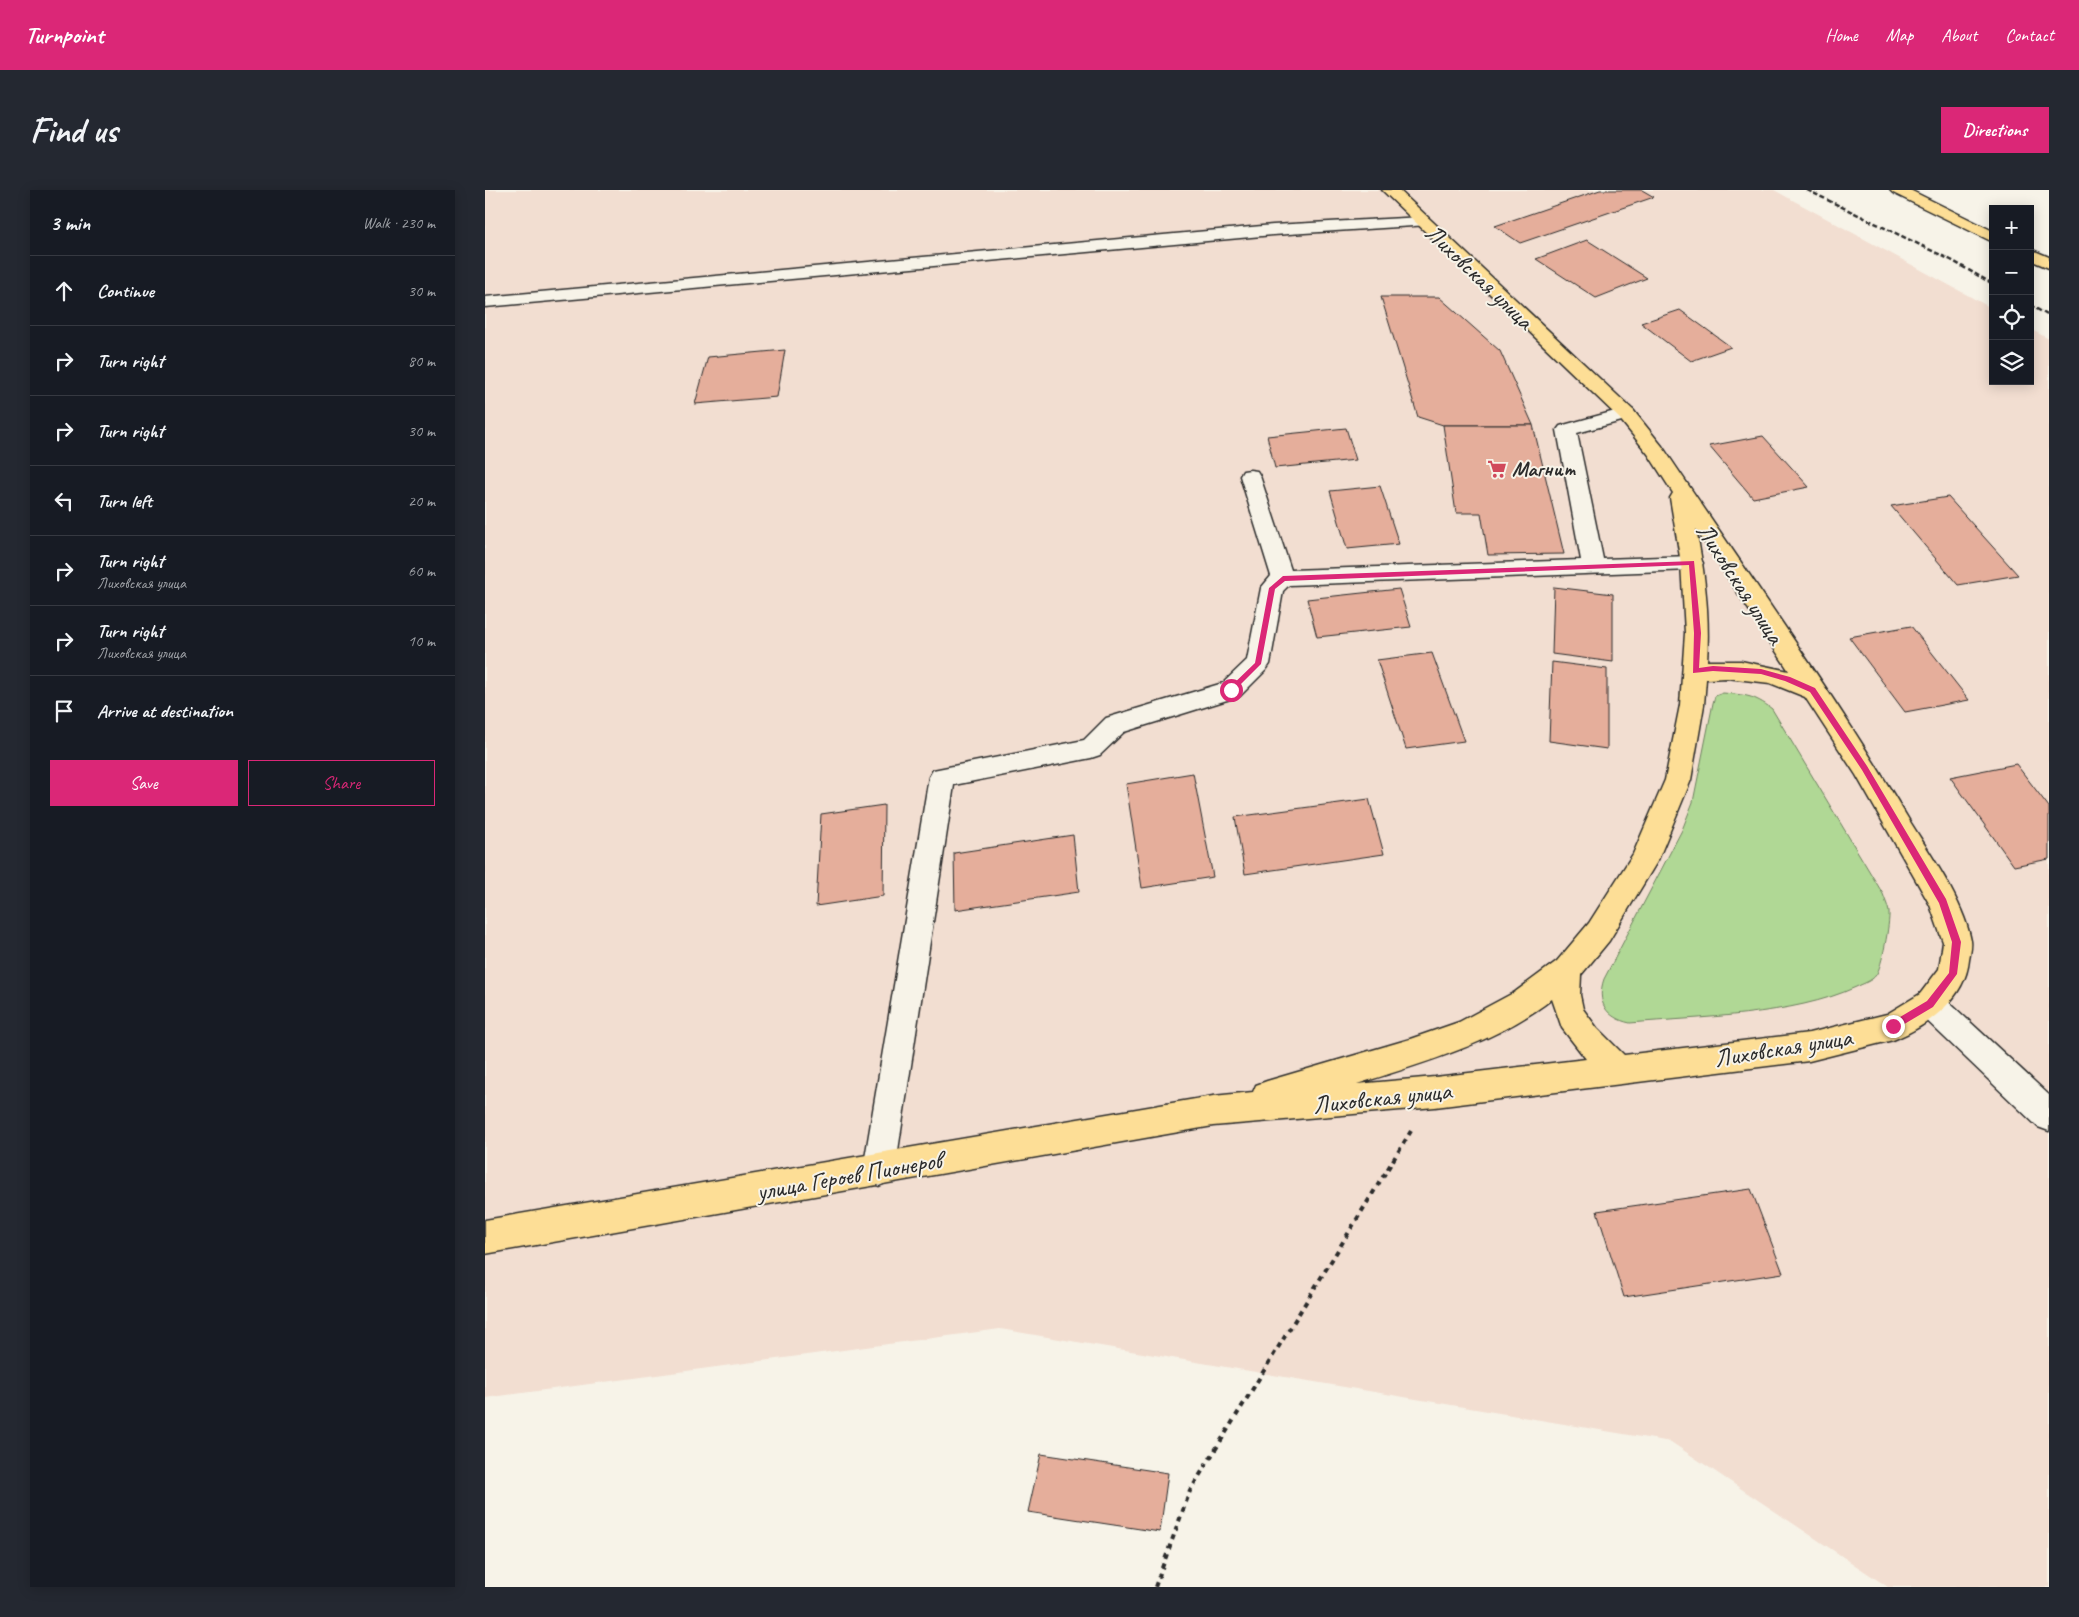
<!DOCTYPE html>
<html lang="en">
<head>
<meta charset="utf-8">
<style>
	:root { --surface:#171b24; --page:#242831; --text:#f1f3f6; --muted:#9ea1a6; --line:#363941; --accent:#db2777 }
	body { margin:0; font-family:Caveat,sans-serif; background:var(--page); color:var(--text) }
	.controls { position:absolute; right:15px; top:15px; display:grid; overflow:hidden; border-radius:0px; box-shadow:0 2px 12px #0003 }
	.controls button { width:45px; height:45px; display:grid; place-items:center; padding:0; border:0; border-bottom:1px solid var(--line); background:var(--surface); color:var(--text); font:25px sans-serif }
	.stop { position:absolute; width:15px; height:15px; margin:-11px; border:4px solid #db2777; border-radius:50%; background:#fff }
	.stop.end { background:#db2777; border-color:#fff; box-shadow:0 1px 5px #0008 }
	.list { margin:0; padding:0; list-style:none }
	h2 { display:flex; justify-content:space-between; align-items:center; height:65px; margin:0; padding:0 20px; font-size:21px }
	h2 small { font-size:16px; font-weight:400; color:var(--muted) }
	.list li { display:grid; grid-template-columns:32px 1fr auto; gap:15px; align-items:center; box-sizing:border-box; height:70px; padding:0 20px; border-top:1px solid var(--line) }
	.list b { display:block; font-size:19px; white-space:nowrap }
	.list p { margin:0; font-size:16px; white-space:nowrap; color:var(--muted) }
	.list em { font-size:16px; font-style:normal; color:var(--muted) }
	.actions { display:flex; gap:10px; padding:15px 20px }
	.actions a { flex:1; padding:11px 0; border:1px solid var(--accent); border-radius:0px; text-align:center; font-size:18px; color:var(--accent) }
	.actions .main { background:var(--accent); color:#fff }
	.icon { flex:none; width:28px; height:28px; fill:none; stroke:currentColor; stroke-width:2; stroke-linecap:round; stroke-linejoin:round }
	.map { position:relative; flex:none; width:1564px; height:1397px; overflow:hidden; border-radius:0px }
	header { display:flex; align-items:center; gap:30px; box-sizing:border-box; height:70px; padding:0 25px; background:var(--accent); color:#fff }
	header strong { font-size:24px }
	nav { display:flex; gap:28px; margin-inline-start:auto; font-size:18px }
	.intro { display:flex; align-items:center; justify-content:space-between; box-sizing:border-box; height:120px; padding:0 30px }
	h1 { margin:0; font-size:35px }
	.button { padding:12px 22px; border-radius:0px; background:var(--accent); color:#fff; font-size:18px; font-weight:700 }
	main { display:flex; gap:30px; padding:0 30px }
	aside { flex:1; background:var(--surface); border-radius:0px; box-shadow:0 2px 12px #0003 }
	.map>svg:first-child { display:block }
	.built { fill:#f2ded1 }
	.green { fill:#b0d895; stroke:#6e8260 }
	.building { fill:#e5ae9b; stroke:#2b2b2b }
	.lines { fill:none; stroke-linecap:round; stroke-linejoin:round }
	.minor-casing { stroke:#2b2b2b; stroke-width:3 }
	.major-casing { stroke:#2b2b2b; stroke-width:3 }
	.path { stroke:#2b2b2b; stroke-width:4; stroke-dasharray:5 5; stroke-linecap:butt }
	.minor { fill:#f7f3e8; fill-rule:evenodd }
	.major { fill:#fdde96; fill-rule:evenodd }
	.rail { stroke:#2b2b2b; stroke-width:2.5; stroke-dasharray:5 2.5; stroke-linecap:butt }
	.route { fill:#db2777 }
	.labels { text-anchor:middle; stroke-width:4; stroke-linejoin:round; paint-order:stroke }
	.far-poi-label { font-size:21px; font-weight:bold; fill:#2b2b2b; stroke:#f7f3e8; text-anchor:start }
	.street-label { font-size:25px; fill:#2b2b2b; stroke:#f7f3e8 }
</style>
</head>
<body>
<header>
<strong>Turnpoint</strong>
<nav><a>Home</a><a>Map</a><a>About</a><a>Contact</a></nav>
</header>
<div class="intro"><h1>Find us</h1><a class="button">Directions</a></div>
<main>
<aside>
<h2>3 min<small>Walk · 230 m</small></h2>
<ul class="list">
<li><svg class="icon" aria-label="ahead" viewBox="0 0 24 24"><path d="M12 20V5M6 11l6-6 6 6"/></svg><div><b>Continue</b></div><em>30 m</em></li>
<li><svg class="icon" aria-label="right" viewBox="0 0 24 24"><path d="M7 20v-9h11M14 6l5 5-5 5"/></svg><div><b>Turn right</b></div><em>80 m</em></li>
<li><svg class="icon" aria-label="right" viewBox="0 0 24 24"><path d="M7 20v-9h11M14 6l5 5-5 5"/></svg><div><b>Turn right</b></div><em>30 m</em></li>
<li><svg class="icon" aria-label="left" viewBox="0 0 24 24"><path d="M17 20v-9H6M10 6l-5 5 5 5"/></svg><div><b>Turn left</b></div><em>20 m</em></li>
<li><svg class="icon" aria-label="right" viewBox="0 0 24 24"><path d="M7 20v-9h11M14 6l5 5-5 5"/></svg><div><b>Turn right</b><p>Лиховская улица</p></div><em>60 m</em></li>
<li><svg class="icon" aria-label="right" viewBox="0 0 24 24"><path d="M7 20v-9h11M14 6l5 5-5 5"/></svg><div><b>Turn right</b><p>Лиховская улица</p></div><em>10 m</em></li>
<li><svg class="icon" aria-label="arrive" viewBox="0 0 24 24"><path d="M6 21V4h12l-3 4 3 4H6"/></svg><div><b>Arrive at destination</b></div></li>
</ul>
<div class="actions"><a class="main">Save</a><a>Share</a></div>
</aside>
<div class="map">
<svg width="1564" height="1397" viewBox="0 0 1564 1397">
	<rect width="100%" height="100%" fill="#f7f3e8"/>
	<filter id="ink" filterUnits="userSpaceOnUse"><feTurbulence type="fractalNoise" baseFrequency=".02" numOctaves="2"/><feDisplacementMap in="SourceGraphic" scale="10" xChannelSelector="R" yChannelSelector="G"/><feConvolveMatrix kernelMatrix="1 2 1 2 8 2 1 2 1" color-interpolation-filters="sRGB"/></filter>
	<g filter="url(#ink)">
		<!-- built -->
		<polygon class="built" points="0,0 1289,0 1508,119 1508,191 1545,191 1545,139 1564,149 1564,1397 1403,1397 1186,1252 515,1139 0,1208"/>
		<!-- green -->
		<path class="green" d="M 1238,503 C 1260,505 1269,505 1287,519 L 1398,704 C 1400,710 1403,716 1404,722 C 1405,733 1397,777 1391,785 C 1387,791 1377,794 1371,797 C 1308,826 1215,827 1145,833 C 1121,828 1111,812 1119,789 L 1197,640 L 1208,612 L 1228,513 L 1230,506 Z"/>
		<!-- building -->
		<g class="building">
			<polygon points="1115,0 1157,0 1169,7 1035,53 1010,36"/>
			<polygon points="1102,50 1162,88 1111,108 1051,69"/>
			<polygon points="896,107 954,107 1015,161 1048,235 958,235 933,227"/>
			<polygon points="1195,120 1246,157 1206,171 1156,133"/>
			<polygon points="300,160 292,207 210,214 223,167"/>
			<polygon points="958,235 1048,235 1079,364 1003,365 996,323 971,323"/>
			<polygon points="861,238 871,270 790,278 782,246"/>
			<polygon points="1278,246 1324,297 1268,308 1224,256"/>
			<polygon points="895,296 914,354 862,359 845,301"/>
			<polygon points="1463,307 1533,385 1473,395 1406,316"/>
			<polygon points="1069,397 1128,404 1128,472 1067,464"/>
			<polygon points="914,399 926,437 832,447 822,409"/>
			<polygon points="1426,436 1484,510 1420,522 1364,447"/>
			<polygon points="947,463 979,551 921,559 892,470"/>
			<polygon points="1067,472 1122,479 1122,559 1064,551"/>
			<polygon points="1531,574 1564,617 1564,669 1529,676 1465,587"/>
			<polygon points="708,583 728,687 657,698 641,594"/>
			<polygon points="884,609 899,664 760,684 750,627"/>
			<polygon points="399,615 398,706 331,716 336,624"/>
			<polygon points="588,645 594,702 470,720 469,663"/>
			<polygon points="1266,999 1298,1083 1139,1107 1112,1021"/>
			<polygon points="556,1264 683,1283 675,1342 543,1322"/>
		</g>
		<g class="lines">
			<!-- minor casing -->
			<g class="minor-casing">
				<g id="minor">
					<polygon points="938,27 944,29 946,32 944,35 788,45 0,117 0,107 788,35"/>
					<polygon points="1141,218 1148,220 1151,224 1148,228 1092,243 1118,369 1207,366 1215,368 1218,373 1215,378 1207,380 804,395 798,401 785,474 781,480 755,506 639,542 615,565 606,568 469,595 410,980 405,991 394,996 383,991 378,980 444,587 448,580 599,550 621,528 738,493 762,470 776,398 786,386 755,286 758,281 765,280 772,281 775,286 806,380 1096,370 1072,240 1075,236"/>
					<polygon points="1445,800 1455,804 1564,905 1564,941 1553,937 1435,824 1430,814 1435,804"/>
				</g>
			</g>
			<!-- major casing -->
			<g class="major-casing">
				<g id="major">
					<path d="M 897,0 L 914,0 L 1148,220 L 1177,256 C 1260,380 1348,502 1424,630 C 1445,664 1479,712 1486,751 C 1487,757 1485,764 1484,770 C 1480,809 1443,836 1408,850 L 1324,871 L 950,917 L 728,936 L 0,1064 L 0,1030 L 728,906 L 768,902 L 771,895 L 782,891 L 925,849 L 974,832 L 1030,802 L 1072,771 L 1104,733 L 1148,664 L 1180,590 L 1195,515 L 1200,443 L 1196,373 L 1185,308 L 1188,303 L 1163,264 L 1134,228 ZM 1211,339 L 1304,481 L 1256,471 L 1222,471 C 1225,427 1220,383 1211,339 ZM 1242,488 L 1285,493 L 1320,507 L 1371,585 L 1445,715 L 1458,752 L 1454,779 L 1435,804 L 1402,824 L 1324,843 L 1139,865 L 1112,838 L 1098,819 L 1095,805 L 1096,785 L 1124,751 L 1173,670 L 1206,590 L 1219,515 L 1221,489 ZM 1067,809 L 1077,838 L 1101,869 L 950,887 L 872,894 C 939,873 1010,853 1067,809 Z"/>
					<polygon points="1405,0 1425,0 1508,41 1508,52 1408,3"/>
					<polygon points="1545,59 1564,67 1564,78 1545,70"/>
				</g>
			</g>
			<!-- path -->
			<polyline class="path" points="670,1397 705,1301 926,941"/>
			<!-- minor -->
			<use href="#minor" class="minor"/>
			<!-- major -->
			<use href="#major" class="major"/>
			<!-- rail -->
			<g class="rail">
				<polyline points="1322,0 1466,70 1508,94"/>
				<polyline points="1545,115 1564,126"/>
			</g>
		</g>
	</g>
	<!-- route -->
	<polygon class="route" points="1209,371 1216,443 1214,478 1228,476 1276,479 1305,487 1330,498 1382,576 1461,709 1476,752 1472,784 1448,817 1411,839 1405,839 1405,833 1442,811 1464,783 1467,752 1454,713 1377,580 1325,502 1300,491 1276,484 1228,481 1208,483 1209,443 1204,375 800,391 790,399 776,474 749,501 742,500 770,473 784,398 798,386"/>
	<!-- icons -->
	<defs>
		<g id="supermarket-bare" transform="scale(1.5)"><path d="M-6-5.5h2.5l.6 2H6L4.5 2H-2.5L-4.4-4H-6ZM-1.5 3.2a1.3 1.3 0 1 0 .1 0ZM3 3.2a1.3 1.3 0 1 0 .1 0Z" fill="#d1495b" stroke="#f7f3e8" stroke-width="2.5" paint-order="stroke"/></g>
	</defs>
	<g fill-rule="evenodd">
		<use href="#supermarket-bare" x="1012" y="279"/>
	</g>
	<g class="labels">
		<!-- far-poi labels -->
		<g class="far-poi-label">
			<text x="1027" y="286">Магнит</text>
		</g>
		<!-- street labels -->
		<g class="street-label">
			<text transform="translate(995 86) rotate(44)" y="9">Лиховская улица</text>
			<text transform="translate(1256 393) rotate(57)" y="9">Лиховская улица</text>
			<text transform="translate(1298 857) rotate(-9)" y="9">Лиховская улица</text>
			<text transform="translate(897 907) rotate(-6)" y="9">Лиховская улица</text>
			<text transform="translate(364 985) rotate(-10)" y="9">улица Героев Пионеров</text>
		</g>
	</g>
</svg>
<div class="controls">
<button>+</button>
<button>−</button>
<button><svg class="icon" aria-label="locate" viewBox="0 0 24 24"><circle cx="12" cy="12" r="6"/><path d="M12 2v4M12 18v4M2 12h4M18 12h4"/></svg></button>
<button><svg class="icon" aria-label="layers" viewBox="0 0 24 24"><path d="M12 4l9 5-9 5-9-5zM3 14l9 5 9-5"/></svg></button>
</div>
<div class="stop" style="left:746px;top:500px"></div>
<div class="stop end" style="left:1408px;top:836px"></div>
</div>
</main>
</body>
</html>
